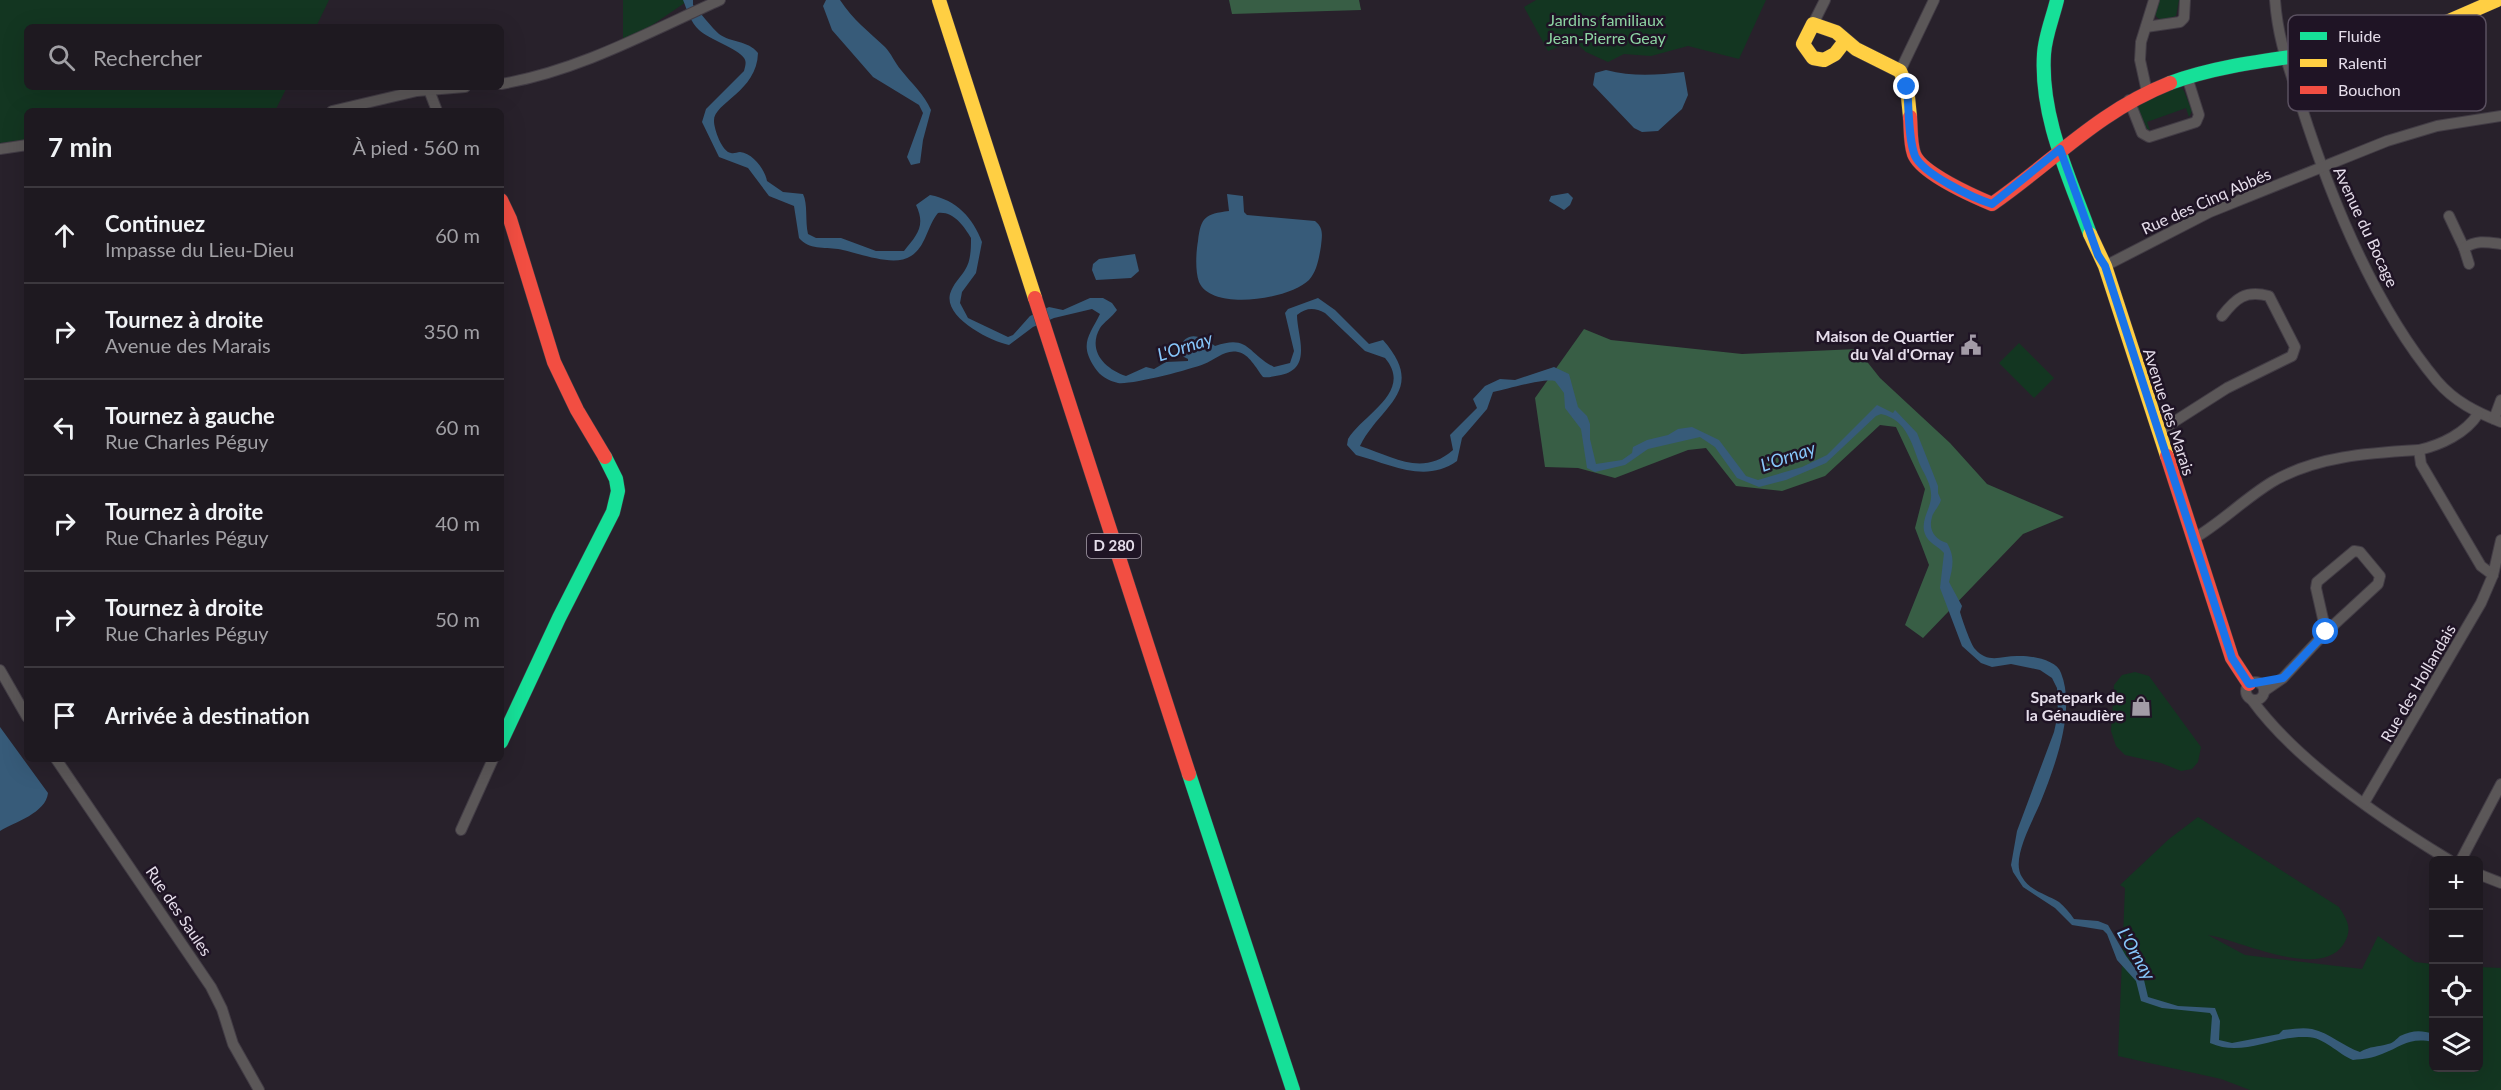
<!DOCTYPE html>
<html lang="fr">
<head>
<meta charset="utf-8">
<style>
	:root { --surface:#1e1920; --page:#262229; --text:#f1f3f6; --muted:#a1a0a5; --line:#3c383e }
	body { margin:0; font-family:Lato,sans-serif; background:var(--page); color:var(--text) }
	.controls { position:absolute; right:18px; bottom:18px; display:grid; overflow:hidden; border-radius:9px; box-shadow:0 6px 24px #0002 }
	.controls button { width:54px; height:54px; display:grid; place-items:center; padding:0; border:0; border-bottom:2px solid var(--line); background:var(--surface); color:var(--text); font:30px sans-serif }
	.stop { position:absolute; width:18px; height:18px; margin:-14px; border:4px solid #1a73e8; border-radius:50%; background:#fff }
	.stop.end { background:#1a73e8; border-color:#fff; box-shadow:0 2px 6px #0008 }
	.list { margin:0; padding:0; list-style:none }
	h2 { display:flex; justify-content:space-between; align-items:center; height:78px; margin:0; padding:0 24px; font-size:26px }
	h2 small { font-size:20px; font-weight:400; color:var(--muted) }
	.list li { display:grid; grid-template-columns:39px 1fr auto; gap:18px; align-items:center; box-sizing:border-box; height:96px; padding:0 24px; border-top:2px solid var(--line) }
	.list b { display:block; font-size:22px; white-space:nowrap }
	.list p { margin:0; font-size:20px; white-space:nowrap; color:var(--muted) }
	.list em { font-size:20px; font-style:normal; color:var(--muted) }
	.icon { flex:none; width:33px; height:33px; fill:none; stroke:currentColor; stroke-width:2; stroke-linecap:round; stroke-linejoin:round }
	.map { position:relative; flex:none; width:2501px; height:1090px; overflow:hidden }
	.search { position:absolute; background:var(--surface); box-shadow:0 6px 24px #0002; left:24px; top:24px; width:480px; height:66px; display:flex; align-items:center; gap:15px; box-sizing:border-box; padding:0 21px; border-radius:9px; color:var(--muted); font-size:22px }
	.panel { position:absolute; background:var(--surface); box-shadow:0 6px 24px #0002; left:24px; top:108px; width:480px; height:654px; border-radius:9px }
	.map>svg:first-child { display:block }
	.green { fill:#133621 }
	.forest { fill:#385e45 }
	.water { fill:#375b79 }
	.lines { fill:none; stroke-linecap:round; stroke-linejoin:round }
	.street-casing { stroke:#423c45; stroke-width:12 }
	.fast-casing { stroke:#423c45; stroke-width:15 }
	.slow-casing { stroke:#423c45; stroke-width:15 }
	.jam-casing { stroke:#423c45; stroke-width:15 }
	.street { stroke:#5b5758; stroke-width:10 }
	.fast { stroke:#16e098; stroke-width:14 }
	.slow { stroke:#ffcf43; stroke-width:14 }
	.jam { stroke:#f24e42; stroke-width:14 }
	.route { stroke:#1a73e8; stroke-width:8 }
	.labels { text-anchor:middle; stroke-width:5; stroke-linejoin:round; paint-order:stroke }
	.shield { fill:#1f1425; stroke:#aaa1af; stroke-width:1.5 }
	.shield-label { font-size:15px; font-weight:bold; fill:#e5ddea }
	.park-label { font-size:16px; fill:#8dd4a3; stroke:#1f1425 }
	.street-label { font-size:16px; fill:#e5ddea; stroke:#1f1425 }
	.poi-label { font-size:16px; font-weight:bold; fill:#e5ddea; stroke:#1f1425; text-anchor:end }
	.water-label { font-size:18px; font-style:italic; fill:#87c7fb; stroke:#1f1425 }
	.key { fill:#1f1425; stroke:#5a5060; stroke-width:1.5 }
	.key-label { font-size:16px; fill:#e5ddea }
</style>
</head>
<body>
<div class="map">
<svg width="2501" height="1090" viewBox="0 0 2501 1090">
	<rect width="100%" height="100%" fill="#28212b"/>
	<!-- green -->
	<g class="green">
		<polygon points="0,0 329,0 316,27 27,27 27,87 287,87 275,111 27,111 27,140 0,143"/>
		<polygon points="623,0 689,0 623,45"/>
		<polygon points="1536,0 1766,0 1739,59 1688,46 1651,56 1624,54 1608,62 1586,52 1574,41 1548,51 1524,7"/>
		<path d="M 2158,0 L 2179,0 L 2176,16 C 2169,18 2160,23 2155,15 Z"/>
		<polygon points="2179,86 2184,91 2192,111 2189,117 2186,108 2147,122 2150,130 2147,129 2138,110 2139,105"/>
		<polygon points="2019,343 2054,378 2034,398 1999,363"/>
		<polygon points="2135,672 2149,676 2201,747 2198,762 2192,769 2181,771 2161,763 2125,755 2116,746 2111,731 2114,685 2122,675"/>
		<path d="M 2198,817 L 2339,907 C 2348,921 2353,930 2343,945 C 2319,980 2239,940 2208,935 L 2245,955 L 2362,969 L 2378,936 L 2415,962 L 2433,964 L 2434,1068 L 2478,1068 L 2479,967 L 2501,968 L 2501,1090 L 2250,1090 L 2221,1079 L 2118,1056 L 2125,888 L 2120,885 L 2169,839 Z"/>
	</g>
	<!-- forest -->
	<g class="forest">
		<polygon points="1229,0 1359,0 1361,10 1232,14"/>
		<polygon points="1584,329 1611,340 1742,354 1857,349 1880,378 1950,443 1987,484 2064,517 2023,534 1923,638 1905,625 1929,565 1915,528 1925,489 1896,427 1880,425 1825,476 1782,491 1736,486 1706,448 1688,450 1615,478 1578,468 1545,467 1535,398"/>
	</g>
	<!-- water -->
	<g class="water">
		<path d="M 683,0 L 693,0 L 693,5 C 700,12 712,28 719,34 C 731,43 748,40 758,53 C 757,92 713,103 714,121 C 714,129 722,152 731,153 C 734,154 737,152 740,152 C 753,153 765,170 767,181 L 783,192 L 803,194 C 808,204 805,221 808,234 L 816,238 L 841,238 L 876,251 L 904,251 C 917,235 926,226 916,205 L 930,195 C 957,200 973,218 982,242 L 976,273 L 962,292 L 960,303 L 968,318 L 1008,337 L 1013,335 L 1030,316 L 1049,307 L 1063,310 L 1090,298 L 1103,298 L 1112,303 L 1117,310 C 1112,317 1104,322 1100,328 C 1087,351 1105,369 1126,376 L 1146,367 L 1154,369 L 1166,362 L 1188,361 L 1188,359 L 1180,355 L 1178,350 C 1187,330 1199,335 1215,346 C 1249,334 1247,353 1274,367 L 1290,363 L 1294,351 L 1285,313 L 1288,309 L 1318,298 L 1335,310 L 1369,344 L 1383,340 C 1428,391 1380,405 1360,446 C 1394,457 1422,477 1453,450 L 1450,435 L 1477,408 L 1473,399 L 1485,386 L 1500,379 L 1515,380 L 1554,367 L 1569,374 L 1578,407 L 1587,416 L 1590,424 L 1590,439 L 1596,464 L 1622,460 L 1632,453 L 1633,447 L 1647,440 L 1668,435 L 1678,429 L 1692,427 L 1719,440 L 1746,476 L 1758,480 L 1802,467 L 1827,455 L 1877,405 L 1893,413 L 1895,410 L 1917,433 L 1938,486 L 1938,493 L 1941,500 C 1939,507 1933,512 1932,517 C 1928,530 1935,540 1947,543 C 1955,557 1953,566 1949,582 L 1962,606 L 1960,612 C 1962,619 1971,645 1975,649 C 1988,664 2001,656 2017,656 C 2030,655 2057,660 2061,673 C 2076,710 2055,766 2041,801 C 2034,819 2010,859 2022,877 C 2030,891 2046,894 2059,902 C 2065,907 2070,913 2074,919 L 2098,921 L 2108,925 L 2126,956 L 2144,980 L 2148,997 L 2178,1006 L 2215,1008 L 2220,1021 L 2219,1040 L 2232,1043 L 2279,1034 L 2283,1030 C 2293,1029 2303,1027 2312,1029 C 2330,1033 2344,1047 2360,1052 C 2370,1046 2378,1047 2388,1044 C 2394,1043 2396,1039 2400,1036 C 2412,1030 2422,1030 2433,1034 L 2433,1042 C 2409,1037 2403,1046 2382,1054 C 2373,1058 2363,1059 2353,1060 C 2338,1054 2324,1037 2307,1037 C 2274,1035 2243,1058 2210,1043 L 2212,1016 L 2210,1013 L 2162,1008 L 2141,1001 L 2136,981 L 2117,960 L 2107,934 L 2103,930 L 2072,925 L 2055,908 L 2023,887 L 2013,872 L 2011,865 L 2017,831 L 2054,732 L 2058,714 L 2057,688 L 2052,678 L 2040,670 L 2011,664 L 1992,667 L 1981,663 L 1962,646 L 1940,588 L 1944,553 C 1938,546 1928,543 1925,534 C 1920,521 1930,510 1931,498 C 1932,486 1926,477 1921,467 C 1912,446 1908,420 1881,414 L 1876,416 L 1826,463 L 1786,480 L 1759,487 L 1737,478 L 1715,447 L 1700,437 L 1648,449 L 1625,465 L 1595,472 L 1587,468 L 1581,429 L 1565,408 L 1564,393 L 1555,381 C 1542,378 1508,389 1493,392 L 1487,409 L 1462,438 L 1457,461 C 1425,484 1390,464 1356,455 L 1347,445 L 1348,439 C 1362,415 1414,392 1385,358 L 1365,351 L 1325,313 C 1315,308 1307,307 1297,315 C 1297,336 1313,368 1281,375 C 1275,376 1269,378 1263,377 C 1256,368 1249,354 1238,352 C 1225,349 1215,360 1204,364 C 1189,370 1131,385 1118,383 C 1109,381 1100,376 1095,368 C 1079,344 1089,336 1100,314 L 1092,309 L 1054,318 L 1033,327 L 1009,345 C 990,341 944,318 950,294 C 953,284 960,278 965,270 C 971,261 971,248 971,238 C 964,226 953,211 938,213 C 927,226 926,247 911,256 C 893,268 857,252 838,249 C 824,247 809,250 799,238 L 794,206 L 769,196 L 748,168 L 719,157 L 702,122 L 706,109 L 744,71 C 745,67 747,62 744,58 C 738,49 709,39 699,30 C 691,23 687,10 683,0 Z"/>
		<path d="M 826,0 L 840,0 C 853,20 868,31 885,47 C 891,53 895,63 901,70 C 912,84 924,94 931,110 L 923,140 L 920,163 L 911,165 L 907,157 L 923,113 L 919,105 L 873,77 L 832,30 L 823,6 Z"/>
		<path d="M 1606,70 C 1633,77 1657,75 1684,72 L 1688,95 L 1682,109 L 1658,131 L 1642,132 L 1634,128 L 1593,85 L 1595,73 Z"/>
		<polygon points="1568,193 1573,198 1570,205 1564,210 1549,201 1551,196"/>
		<path d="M 1227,194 L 1243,196 L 1244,212 L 1247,215 L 1315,221 C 1324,228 1322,236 1321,246 C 1319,258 1317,271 1309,280 C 1290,299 1212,312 1199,282 C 1195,271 1196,252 1198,241 C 1201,217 1205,214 1229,211 Z"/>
		<polygon points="1135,254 1139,271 1131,278 1096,280 1092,270 1093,264 1099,259"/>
		<path d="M 0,727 L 48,793 C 46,813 15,822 0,831 Z"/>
	</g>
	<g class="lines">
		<!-- street casing -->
		<g class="street-casing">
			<g id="street">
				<path d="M 2275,0 C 2278,41 2289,67 2301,105 C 2330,196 2375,307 2437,381 C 2455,402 2476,412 2501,422"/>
				<polyline points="1813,24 1825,0"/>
				<polyline points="2146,27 2180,22 2184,18 2185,0"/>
				<polyline points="1900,71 1934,0"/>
				<path d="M 501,84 C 578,71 649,32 720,0"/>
				<polyline points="429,90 437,111"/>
				<polyline points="2147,92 2140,60 2141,42 2154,0"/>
				<polyline points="2129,100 2142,133 2149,137 2196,122 2199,115 2187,77"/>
				<polyline points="332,111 417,91 465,87"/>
				<polyline points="0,149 27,145"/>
				<polyline points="2449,216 2464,248 2469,264"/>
				<path d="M 2464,248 C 2477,240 2486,242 2501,244"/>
				<polyline points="2105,266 2210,212 2387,141 2437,126 2501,116"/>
				<path d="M 2478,414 C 2466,433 2441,445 2419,450 L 2421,464 L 2481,566 L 2493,575 L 2501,540"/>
				<polyline points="2494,419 2501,400"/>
				<path d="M 2158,432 L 2227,388 L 2292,356 L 2295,347 L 2269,296 C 2245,290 2236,298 2222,316"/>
				<path d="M 2193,539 C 2221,523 2244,499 2272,482 C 2316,456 2369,453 2419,450"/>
				<polyline points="0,670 27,717"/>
				<circle cx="2255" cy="691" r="9"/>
				<polyline points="2264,691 2283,678 2326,632 2378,584 2380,576 2360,552 2354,551 2317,582 2316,588 2326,632"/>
				<path d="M 2252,700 C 2297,762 2383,820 2449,860"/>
				<polyline points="56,759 211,987 222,1009 233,1044 259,1090"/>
				<polyline points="2364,803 2481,603 2493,575"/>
				<polyline points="461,830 493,759"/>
				<polyline points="2461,860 2501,784"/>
				<polyline points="2478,874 2501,883"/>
			</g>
		</g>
		<!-- fast casing -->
		<g class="fast-casing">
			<g id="fast">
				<path d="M 2057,0 C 2053,17 2045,36 2044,54 C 2040,117 2069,176 2090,234"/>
				<path d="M 2170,83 C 2241,57 2319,58 2392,39"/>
				<polyline points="501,742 559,618 613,512 618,491 616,479 605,457"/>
				<polyline points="1189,774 1293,1090"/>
			</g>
		</g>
		<!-- slow casing -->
		<g class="slow-casing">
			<g id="slow">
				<polyline points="939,0 1035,298"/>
				<polyline points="2392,39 2449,21 2497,0"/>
				<polyline points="1845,41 1835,54 1824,60 1813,58 1803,44 1813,24 1836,32 1856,49 1900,71 1907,87 1910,117"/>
				<polyline points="2090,234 2105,266 2167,456"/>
			</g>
		</g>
		<!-- jam casing -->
		<g class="jam-casing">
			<g id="jam">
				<path d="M 1910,117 C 1911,128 1910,143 1914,154 C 1921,173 1973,196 1992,204 C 2054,161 2097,112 2170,83"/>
				<polyline points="501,200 510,219 554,362 577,410 605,457"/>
				<polyline points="1035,298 1189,774"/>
				<polyline points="2167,456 2232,658 2249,684"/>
			</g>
		</g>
		<!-- street -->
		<use href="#street" class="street"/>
		<!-- fast -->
		<use href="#fast" class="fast"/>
		<!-- slow -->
		<use href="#slow" class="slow"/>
		<!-- jam -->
		<use href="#jam" class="jam"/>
	</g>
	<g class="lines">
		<!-- route -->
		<path class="route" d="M 1907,87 C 1909,106 1908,139 1915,156 C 1923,174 1973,198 1992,204 L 2060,149 L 2098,255 L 2105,266 L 2232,658 L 2249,684 L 2283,678 L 2326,632"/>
	</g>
	<!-- icons -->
	<defs>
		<g id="civic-bare" transform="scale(1.62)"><path d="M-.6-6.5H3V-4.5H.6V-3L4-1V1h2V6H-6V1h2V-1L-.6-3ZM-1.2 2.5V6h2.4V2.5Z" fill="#a39ba7" stroke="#1f1425" stroke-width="2.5" paint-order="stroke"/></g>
		<g id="shop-bare" transform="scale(1.62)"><path d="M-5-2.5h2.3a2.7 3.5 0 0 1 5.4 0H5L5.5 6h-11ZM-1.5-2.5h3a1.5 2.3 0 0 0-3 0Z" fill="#a39ba7" stroke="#1f1425" stroke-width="2.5" paint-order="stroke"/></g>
	</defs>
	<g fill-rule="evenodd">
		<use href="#civic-bare" x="1971" y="345"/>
		<use href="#shop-bare" x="2141" y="706"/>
	</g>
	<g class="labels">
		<!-- shield labels -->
		<rect class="shield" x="1087" y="534" width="54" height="24" rx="4.5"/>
		<g class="shield-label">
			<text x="1114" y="551">D 280</text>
		</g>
		<!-- park labels -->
		<g class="park-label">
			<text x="1606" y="26">Jardins familiaux<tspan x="1606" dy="18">Jean-Pierre Geay</tspan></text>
		</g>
		<!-- street labels -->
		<g class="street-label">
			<text transform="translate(2206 201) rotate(-24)" y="6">Rue des Cinq Abbés</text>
			<text transform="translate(2366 227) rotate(65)" y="6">Avenue du Bocage</text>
			<text transform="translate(2169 412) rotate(72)" y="6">Avenue des Marais</text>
			<text transform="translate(2418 683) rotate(-60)" y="6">Rue des Hollandais</text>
			<text transform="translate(179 911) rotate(56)" y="6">Rue des Saules</text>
		</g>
		<!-- poi labels -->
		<g class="poi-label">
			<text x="1954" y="342">Maison de Quartier<tspan x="1954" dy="18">du Val d'Ornay</tspan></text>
			<text x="2124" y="703">Spatepark de<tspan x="2124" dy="18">la Génaudière</tspan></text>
		</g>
		<!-- water labels -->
		<g class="water-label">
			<text transform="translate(1185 347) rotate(-18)" y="6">L'Ornay</text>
			<text transform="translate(1788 457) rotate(-19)" y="6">L'Ornay</text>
			<text transform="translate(2136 954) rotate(60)" y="6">L'Ornay</text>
		</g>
	</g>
	<!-- legend -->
	<rect x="2288" y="15" width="198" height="96" rx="9" class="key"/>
	<rect x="2300" y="32" width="27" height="8" fill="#16e098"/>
	<rect x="2300" y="59" width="27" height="8" fill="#ffcf43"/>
	<rect x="2300" y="86" width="27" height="8" fill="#f24e42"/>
	<g class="key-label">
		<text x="2338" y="42">Fluide</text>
		<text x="2338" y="69">Ralenti</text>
		<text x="2338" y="96">Bouchon</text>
	</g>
</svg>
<div class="controls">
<button>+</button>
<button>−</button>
<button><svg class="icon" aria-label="locate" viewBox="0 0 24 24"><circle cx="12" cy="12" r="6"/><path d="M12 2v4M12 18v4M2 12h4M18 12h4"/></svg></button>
<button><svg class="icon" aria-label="layers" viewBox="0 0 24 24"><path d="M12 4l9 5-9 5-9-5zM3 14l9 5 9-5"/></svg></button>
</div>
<div class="stop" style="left:2326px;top:632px"></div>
<div class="stop end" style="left:1907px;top:87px"></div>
<div class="search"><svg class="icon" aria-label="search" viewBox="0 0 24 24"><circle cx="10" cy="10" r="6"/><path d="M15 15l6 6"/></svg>Rechercher</div>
<section class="panel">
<h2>7 min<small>À pied · 560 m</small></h2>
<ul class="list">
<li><svg class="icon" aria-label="ahead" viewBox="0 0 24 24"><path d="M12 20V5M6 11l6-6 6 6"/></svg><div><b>Continuez</b><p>Impasse du Lieu-Dieu</p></div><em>60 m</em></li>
<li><svg class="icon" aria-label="right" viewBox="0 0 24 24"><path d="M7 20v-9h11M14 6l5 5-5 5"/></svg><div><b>Tournez à droite</b><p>Avenue des Marais</p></div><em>350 m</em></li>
<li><svg class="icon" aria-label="left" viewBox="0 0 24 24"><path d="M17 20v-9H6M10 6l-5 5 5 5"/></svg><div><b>Tournez à gauche</b><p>Rue Charles Péguy</p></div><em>60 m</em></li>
<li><svg class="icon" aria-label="right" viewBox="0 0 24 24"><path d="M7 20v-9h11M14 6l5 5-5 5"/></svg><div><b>Tournez à droite</b><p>Rue Charles Péguy</p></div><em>40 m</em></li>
<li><svg class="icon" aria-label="right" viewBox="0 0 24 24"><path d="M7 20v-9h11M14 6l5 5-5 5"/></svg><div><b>Tournez à droite</b><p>Rue Charles Péguy</p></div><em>50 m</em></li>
<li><svg class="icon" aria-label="arrive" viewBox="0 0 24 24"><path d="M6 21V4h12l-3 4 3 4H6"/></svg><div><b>Arrivée à destination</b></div></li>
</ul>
</section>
</div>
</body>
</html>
